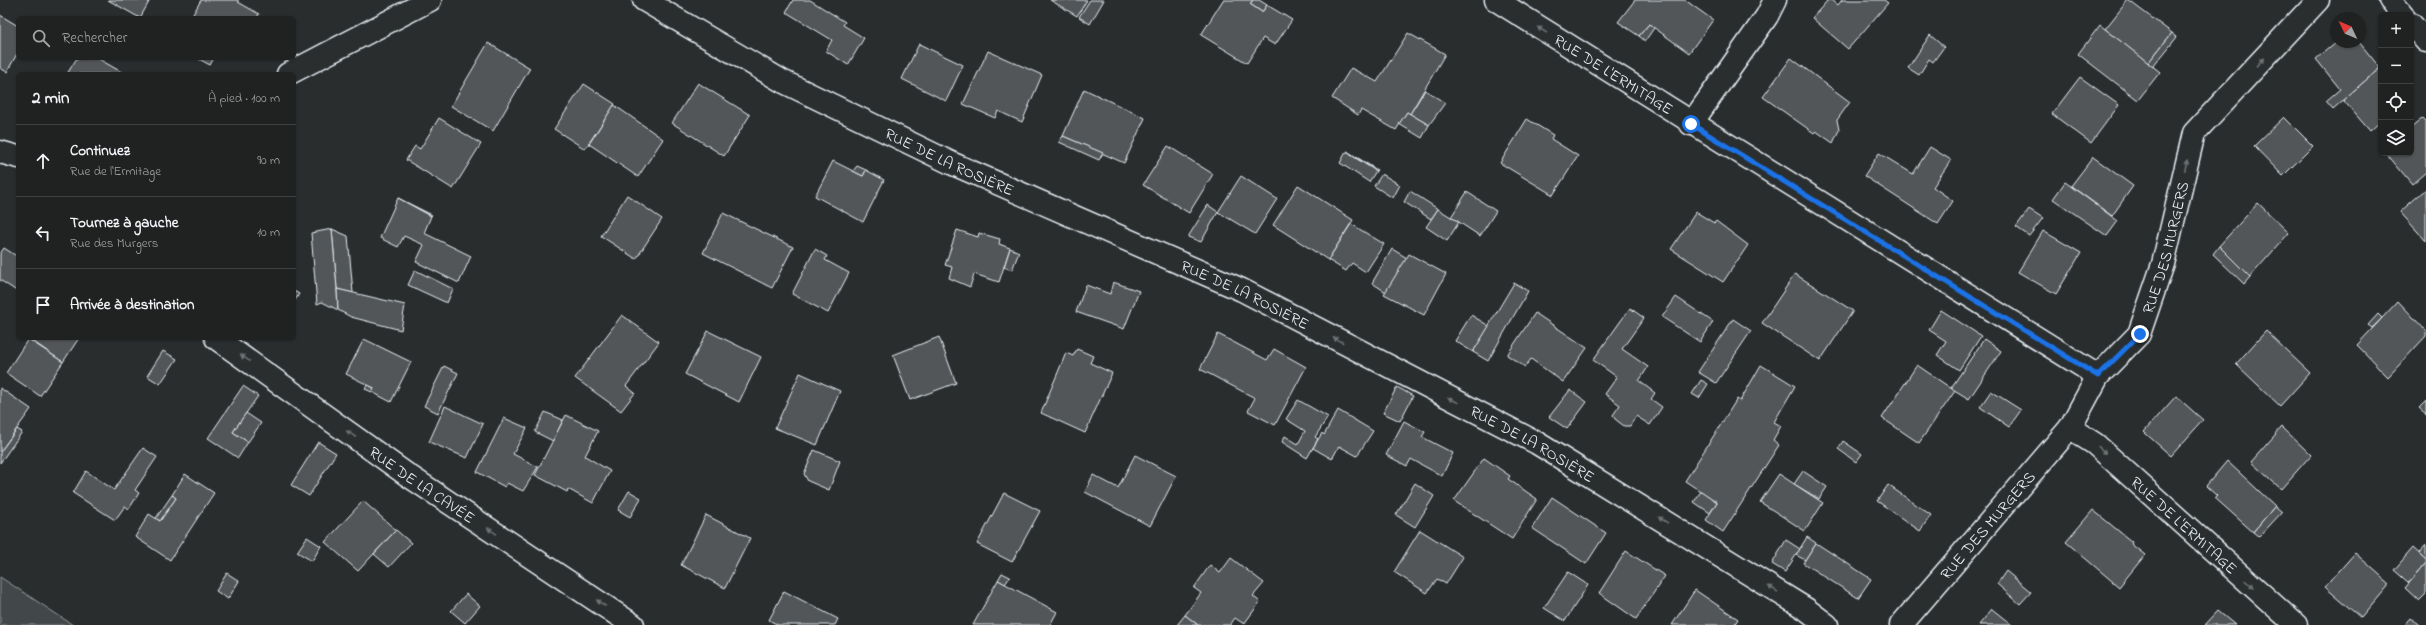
<!DOCTYPE html>
<html lang="fr">
<head>
<meta charset="utf-8">
<style>
	:root { --surface:#202222; --page:#282a2a; --text:#f1f3f6; --muted:#a2a4a5; --line:#3d3f40 }
	body { margin:0; font-family:"Indie Flower",sans-serif; background:var(--page); color:var(--text) }
	.controls { position:absolute; right:12px; top:12px; display:grid; overflow:hidden; border-radius:6px; box-shadow:0 1px 3px #0004 }
	.controls button { width:36px; height:36px; display:grid; place-items:center; padding:0; border:0; border-bottom:1px solid var(--line); background:var(--surface); color:var(--text); font:20px sans-serif }
	.compass { position:absolute; left:2330px; top:12px; width:36px; height:36px; border-radius:50%; background:var(--surface); box-shadow:0 1px 3px #0004; rotate:314deg }
	.stop { position:absolute; width:12px; height:12px; margin:-9px; border:3px solid #1a73e8; border-radius:50%; background:#fff }
	.stop.end { background:#1a73e8; border-color:#fff; box-shadow:0 1px 4px #0008 }
	.list { margin:0; padding:0; list-style:none }
	h2 { display:flex; justify-content:space-between; align-items:center; height:52px; margin:0; padding:0 16px; font-size:17px }
	h2 small { font-size:13px; font-weight:400; color:var(--muted) }
	.list li { display:grid; grid-template-columns:26px 1fr auto; gap:12px; align-items:center; box-sizing:border-box; height:72px; padding:0 16px; border-top:1px solid var(--line) }
	.list b { display:block; font-size:15px; white-space:nowrap }
	.list p { margin:0; font-size:13px; white-space:nowrap; color:var(--muted) }
	.list em { font-size:13px; font-style:normal; color:var(--muted) }
	.icon { flex:none; width:22px; height:22px; fill:none; stroke:currentColor; stroke-width:2; stroke-linecap:round; stroke-linejoin:round }
	.map { position:relative; flex:none; width:2426px; height:625px; overflow:hidden }
	.search { position:absolute; background:var(--surface); box-shadow:0 1px 3px #0004; left:16px; top:16px; width:280px; height:44px; display:flex; align-items:center; gap:10px; box-sizing:border-box; padding:0 14px; border-radius:6px; color:var(--muted); font-size:15px }
	.panel { position:absolute; background:var(--surface); box-shadow:0 1px 3px #0004; left:16px; top:72px; width:280px; height:268px; border-radius:6px }
	.map>svg:first-child { display:block }
	.green { fill:#424648; stroke:#959ca0 }
	.building { fill:#535759; stroke:#e8f1f8 }
	.lines { fill:none; stroke-linecap:round; stroke-linejoin:round }
	.minor-casing { stroke:#e8f1f8; stroke-width:25 }
	.minor { stroke:#2a2d2e; stroke-width:22 }
	.oneway { fill:#6c7275 }
	.route { stroke:#1a73e8; stroke-width:5 }
	.labels { text-anchor:middle; stroke-width:4; stroke-linejoin:round; paint-order:stroke }
	.street-label { font-size:16px; fill:#e8f1f8; stroke:#2a2d2e }
</style>
</head>
<body>
<div class="map">
<svg width="2426" height="625" viewBox="0 0 2426 625">
	<rect width="100%" height="100%" fill="#2a2d2e"/>
	<filter id="ink" filterUnits="userSpaceOnUse"><feTurbulence type="fractalNoise" baseFrequency=".025" numOctaves="2"/><feDisplacementMap in="SourceGraphic" scale="8" xChannelSelector="R" yChannelSelector="G"/><feConvolveMatrix kernelMatrix="1 2 1 2 8 2 1 2 1" color-interpolation-filters="sRGB"/></filter>
	<g filter="url(#ink)">
		<!-- green -->
		<polygon class="green" points="0,577 73,625 0,625"/>
		<!-- building -->
		<g class="building">
			<polygon points="108,0 150,0 140,18"/>
			<polygon points="201,0 238,0 238,2 259,14 257,18 191,18"/>
			<polygon points="793,0 810,0 845,22 843,25 864,38 848,65 826,51 832,40 786,12"/>
			<polygon points="1050,0 1087,0 1077,16"/>
			<polygon points="1090,0 1104,0 1090,24 1079,17"/>
			<polygon points="1223,0 1253,0 1250,4 1262,12 1267,5 1292,20 1275,45 1263,38 1247,63 1201,35"/>
			<polygon points="1253,0 1259,0 1267,5 1262,12 1250,4"/>
			<polygon points="1635,0 1685,0 1713,20 1689,53 1649,24 1639,36 1618,22"/>
			<polygon points="1828,0 1832,0 1838,5 1842,0 1884,0 1888,3 1848,49 1812,18"/>
			<polygon points="2128,0 2172,33 2148,63 2105,29"/>
			<polygon points="0,15 18,26 18,52 7,72 0,68"/>
			<polygon points="1649,24 1654,28 1645,41 1639,36"/>
			<polygon points="2100,25 2160,72 2138,100 2078,54"/>
			<polygon points="1408,33 1445,54 1410,114 1407,112 1396,130 1361,110 1358,115 1332,98 1351,68 1377,82"/>
			<polygon points="2172,33 2177,37 2153,67 2148,63"/>
			<polygon points="1930,35 1944,47 1933,62 1929,59 1919,75 1908,68"/>
			<polygon points="2336,42 2359,42 2380,68 2333,109 2326,101 2340,89 2316,59"/>
			<polygon points="488,43 530,68 493,131 451,106"/>
			<polygon points="919,44 963,65 946,101 902,79"/>
			<polygon points="988,51 1042,75 1022,122 998,111 995,118 963,104"/>
			<polygon points="77,58 97,58 125,74 67,74"/>
			<polygon points="197,58 214,58 210,65"/>
			<polygon points="1791,58 1850,102 1837,120 1839,130 1833,143 1816,131 1814,133 1763,97"/>
			<polygon points="2380,68 2381,121 2370,131 2343,100"/>
			<polygon points="2080,77 2119,105 2091,143 2052,114"/>
			<polygon points="698,83 750,115 724,156 672,123"/>
			<polygon points="584,84 615,104 585,149 554,129"/>
			<polygon points="1084,89 1145,118 1124,163 1063,136"/>
			<polygon points="1425,90 1445,103 1429,125 1410,114"/>
			<polygon points="614,105 663,139 638,177 589,144"/>
			<polygon points="1407,112 1429,125 1422,138 1399,124"/>
			<polygon points="2284,117 2313,146 2283,176 2254,146"/>
			<polygon points="439,118 481,144 453,189 406,160 415,146 420,149"/>
			<polygon points="2423,118 2426,121 2426,172 2412,184 2386,153 2411,153 2411,128"/>
			<polygon points="1527,119 1553,135 1551,139 1578,156 1553,195 1500,163"/>
			<polygon points="1063,136 1103,153 1099,160 1059,142"/>
			<polygon points="1168,146 1213,174 1189,213 1143,185"/>
			<polygon points="1930,147 1951,160 1933,187 1953,201 1938,224 1864,176 1879,153 1913,174"/>
			<polygon points="1347,151 1377,170 1376,171"/>
			<polygon points="1346,152 1376,171 1369,182 1340,163"/>
			<polygon points="2093,157 2133,186 2112,216 2071,186"/>
			<polygon points="833,161 863,176 866,170 884,180 863,222 815,196"/>
			<polygon points="857,166 866,170 863,176 853,171"/>
			<polygon points="1382,174 1400,185 1393,198 1374,186"/>
			<polygon points="1241,176 1277,199 1255,234 1218,212"/>
			<polygon points="2065,182 2118,221 2107,236 2053,199"/>
			<polygon points="1298,185 1353,220 1328,260 1273,225"/>
			<polygon points="2426,189 2426,241 2400,212"/>
			<polygon points="1410,191 1438,209 1431,219 1404,202"/>
			<polygon points="1467,192 1496,211 1480,236 1451,217"/>
			<polygon points="627,195 662,219 636,259 601,236"/>
			<polygon points="398,198 432,215 431,216"/>
			<polygon points="398,198 431,216 424,233 471,256 459,283 416,262 424,245 404,236 398,247 380,238"/>
			<polygon points="2258,203 2289,233 2250,277 2219,246"/>
			<polygon points="1208,205 1218,212 1201,242 1188,237"/>
			<polygon points="1438,209 1459,222 1447,241 1426,227"/>
			<polygon points="2029,209 2043,218 2029,236 2016,227"/>
			<polygon points="1696,212 1714,223 1716,221 1748,245 1723,282 1671,249"/>
			<polygon points="723,213 793,247 772,288 703,253"/>
			<polygon points="1351,224 1384,244 1366,272 1352,263 1346,271 1328,260"/>
			<polygon points="332,229 348,236 353,293 337,289"/>
			<polygon points="332,229 337,289 338,310 322,302 317,304 311,233"/>
			<polygon points="957,230 978,237 979,233 1000,239 999,244 1010,248 999,282 974,274 970,287 949,278 952,267 945,265"/>
			<polygon points="2043,231 2081,253 2056,294 2018,272"/>
			<polygon points="2219,246 2250,277 2244,284 2213,254"/>
			<polygon points="4,248 18,257 18,292 0,280 0,254"/>
			<polygon points="1010,248 1019,252 1012,270 1004,267"/>
			<polygon points="815,249 827,256 825,260 849,273 828,313 792,294"/>
			<polygon points="1392,249 1407,258 1386,292 1372,283"/>
			<polygon points="1409,254 1446,274 1424,315 1384,294"/>
			<polygon points="415,270 453,289 447,303 408,285"/>
			<polygon points="1795,274 1853,311 1820,361 1762,323"/>
			<polygon points="1113,282 1139,291 1124,329 1076,312 1086,285 1110,294"/>
			<polygon points="1514,283 1528,291 1488,361 1473,352"/>
			<polygon points="337,289 405,305 401,330 351,317 338,310"/>
			<polygon points="294,291 299,294 294,302"/>
			<polygon points="1676,297 1713,322 1700,342 1662,317"/>
			<polygon points="2398,301 2426,331 2426,336 2388,377 2357,345"/>
			<polygon points="1630,308 1644,318 1622,349 1648,367 1639,381 1655,393 1651,399 1662,407 1650,425 1636,416 1630,426 1624,426 1615,419 1613,415 1620,405 1605,394 1617,377 1593,360"/>
			<polygon points="1941,310 1981,336 1959,370 1937,355 1946,341 1929,330"/>
			<polygon points="1535,313 1587,348 1563,382 1531,359 1525,367 1507,355"/>
			<polygon points="2378,314 2382,318 2372,328 2368,325"/>
			<polygon points="622,315 659,342 626,386 635,393 621,411 575,378"/>
			<polygon points="1471,315 1489,326 1473,352 1455,341"/>
			<polygon points="1733,319 1751,331 1716,383 1698,372"/>
			<polygon points="708,331 761,357 739,402 685,374"/>
			<polygon points="2266,331 2310,373 2280,406 2236,364"/>
			<polygon points="1218,334 1267,360 1274,349 1306,367 1275,425 1248,411 1255,398 1200,369"/>
			<polygon points="939,337 956,383 910,400 893,355"/>
			<polygon points="28,338 79,338 63,362"/>
			<polygon points="28,339 63,362 40,396 6,373"/>
			<polygon points="364,339 411,362 391,402 372,392 374,388 346,374"/>
			<polygon points="1984,339 2001,351 1969,399 1951,388"/>
			<polygon points="1077,349 1093,356 1090,363 1112,373 1085,433 1041,413 1066,353 1073,356"/>
			<polygon points="163,351 177,359 160,384 147,376"/>
			<polygon points="1761,365 1795,386 1774,422 1781,426 1773,440 1779,445 1723,532 1706,520 1717,502 1685,481 1737,399 1740,401"/>
			<polygon points="1917,365 1955,391 1919,443 1882,418"/>
			<polygon points="444,366 458,373 438,413 424,406"/>
			<polygon points="800,373 840,391 817,445 775,428"/>
			<polygon points="1701,380 1708,384 1699,398 1692,394"/>
			<polygon points="367,385 374,388 372,392 365,389"/>
			<polygon points="243,386 258,396 233,432 248,442 238,458 208,438"/>
			<polygon points="1397,387 1413,396 1400,421 1383,413"/>
			<polygon points="0,388 31,409 0,452"/>
			<polygon points="1570,390 1587,402 1567,429 1549,417"/>
			<polygon points="1991,391 2021,410 2009,427 1980,407"/>
			<polygon points="2176,396 2203,420 2171,456 2144,432"/>
			<polygon points="1298,400 1328,417 1315,437 1318,439 1307,458 1282,442 1285,436 1298,444 1305,431 1286,419"/>
			<polygon points="2426,401 2426,414 2419,408"/>
			<polygon points="445,406 483,424 467,458 429,442"/>
			<polygon points="1338,410 1373,431 1357,456 1339,446 1332,459 1313,448 1322,433 1324,435"/>
			<polygon points="545,412 563,420 553,441 535,432"/>
			<polygon points="246,413 261,423 248,442 233,432"/>
			<polygon points="566,415 598,431 585,456 610,471 593,503 568,489 567,492 535,475"/>
			<polygon points="504,418 527,428 513,454 538,467 523,491 507,483 505,487 477,472"/>
			<polygon points="1404,421 1425,432 1422,437 1453,453 1442,476 1411,459 1407,466 1386,455"/>
			<polygon points="2282,427 2311,455 2281,489 2251,462"/>
			<polygon points="17,429 22,432 0,463 0,452"/>
			<polygon points="1843,441 1862,454 1856,462 1838,449"/>
			<polygon points="318,442 336,453 309,496 291,485"/>
			<polygon points="143,448 157,457 135,490 139,493 129,509 125,506 115,520 73,493 86,471 114,490"/>
			<polygon points="814,450 840,461 829,490 808,481 804,474"/>
			<polygon points="1135,455 1176,476 1150,526 1085,492 1093,475 1118,488"/>
			<polygon points="1484,458 1510,476 1508,479 1537,499 1512,539 1454,501"/>
			<polygon points="2227,461 2275,506 2253,532 2215,498 2217,496 2206,486"/>
			<polygon points="1803,471 1827,487 1819,499 1794,484"/>
			<polygon points="185,474 214,493 170,560 135,537 149,514 160,521 176,498 172,495"/>
			<polygon points="1779,474 1823,503 1805,531 1760,502"/>
			<polygon points="1415,483 1434,496 1415,527 1396,515"/>
			<polygon points="1888,485 1931,515 1920,531 1877,501"/>
			<polygon points="629,491 641,498 630,517 618,510"/>
			<polygon points="1701,491 1717,502 1710,513 1694,502"/>
			<polygon points="1004,493 1040,511 1012,562 977,544"/>
			<polygon points="172,495 176,498 160,521 156,518"/>
			<polygon points="1552,497 1606,533 1586,564 1532,528"/>
			<polygon points="363,501 396,530 358,571 325,542"/>
			<polygon points="2275,506 2282,512 2259,537 2253,532"/>
			<polygon points="2093,510 2132,542 2131,544 2145,555 2119,587 2066,542"/>
			<polygon points="706,515 750,538 725,588 681,565"/>
			<polygon points="396,530 411,543 389,567 374,554"/>
			<polygon points="1420,530 1463,557 1446,584 1437,579 1427,593 1394,572"/>
			<polygon points="307,537 321,546 312,561 297,552"/>
			<polygon points="1807,537 1816,543 1805,560 1796,555"/>
			<polygon points="1786,540 1800,549 1785,572 1772,564"/>
			<polygon points="1816,543 1871,579 1858,598 1803,563"/>
			<polygon points="2426,545 2426,560 2419,553"/>
			<polygon points="2413,548 2426,560 2426,563 2409,583 2394,570"/>
			<polygon points="1626,551 1665,576 1636,619 1599,593"/>
			<polygon points="2355,553 2390,584 2361,618 2325,587"/>
			<polygon points="1231,558 1264,583 1253,596 1260,602 1244,624 1235,618 1230,625 1198,625 1185,615 1201,593 1194,588 1210,565 1220,573"/>
			<polygon points="2426,563 2426,594 2419,601 2405,588"/>
			<polygon points="2006,571 2031,592 2020,604 1997,584"/>
			<polygon points="1568,572 1588,585 1565,621 1544,608"/>
			<polygon points="227,573 239,581 228,599 216,591"/>
			<polygon points="1002,573 1010,577 1005,584 998,580"/>
			<polygon points="998,580 1057,612 1050,625 973,625"/>
			<polygon points="1695,590 1738,619 1734,625 1672,625"/>
			<polygon points="784,591 838,619 835,625 778,625 769,620"/>
			<polygon points="466,594 480,606 465,623 451,611"/>
			<polygon points="1992,609 2012,625 1979,625"/>
			<polygon points="2218,611 2235,625 2205,625"/>
			<polygon points="1185,615 1198,625 1177,625"/>
			<polygon points="2411,618 2419,625 2405,625"/>
		</g>
		<g class="lines">
			<!-- minor casing -->
			<g class="minor-casing">
				<g id="minor">
					<path id="s1" d="M 644,0 L 782,81 L 951,163 L 1242,290 L 1537,443 L 1806,609 L 1827,625"/>
					<path id="s2" d="M 1496,0 L 2098,376"/>
					<polyline points="2390,0 2403,15"/>
					<polyline points="2411,24 2426,41"/>
					<polyline points="288,74 430,0"/>
					<polyline points="1691,124 1767,16 1775,0"/>
					<polyline points="0,152 18,157"/>
					<path id="s3" d="M 216,338 L 406,474 L 633,625"/>
					<path id="s4" d="M 2070,428 L 2095,444 L 2296,625"/>
					<path id="s5" d="M 1901,625 L 2070,428 L 2098,376 L 2139,334 L 2163,264 L 2194,133 L 2318,0"/>
				</g>
			</g>
			<!-- minor -->
			<use href="#minor" class="minor"/>
		</g>
		<!-- one-way arrows -->
		<defs><path id="oneway-solid" d="M-6-.8H1V-3.2L6.5 0L1 3.2V.8H-6Z"/></defs>
		<g class="oneway">
			<use href="#oneway-solid" transform="translate(1542 30) rotate(-148)"/>
			<use href="#oneway-solid" transform="translate(2260 62) rotate(-47)"/>
			<use href="#oneway-solid" transform="translate(2186 165) rotate(-77)"/>
			<use href="#oneway-solid" transform="translate(1338 340) rotate(-153)"/>
			<use href="#oneway-solid" transform="translate(245 358) rotate(-145)"/>
			<use href="#oneway-solid" transform="translate(1453 400) rotate(-153)"/>
			<use href="#oneway-solid" transform="translate(351 434) rotate(-145)"/>
			<use href="#oneway-solid" transform="translate(2102 450) rotate(42)"/>
			<use href="#oneway-solid" transform="translate(1663 520) rotate(-148)"/>
			<use href="#oneway-solid" transform="translate(492 531) rotate(-146)"/>
			<use href="#oneway-solid" transform="translate(2250 584) rotate(42)"/>
			<use href="#oneway-solid" transform="translate(1773 589) rotate(-148)"/>
			<use href="#oneway-solid" transform="translate(601 603) rotate(-146)"/>
		</g>
	</g>
	<g class="lines" filter="url(#ink)">
		<!-- route -->
		<polyline class="route" points="1691,124 2098,376 2140,334"/>
	</g>
	<g class="labels">
		<!-- street labels -->
		<g class="street-label">
			<text dy="6" stroke="none"><textPath href="#s2" startOffset="139">RUE DE L'ERMITAGE</textPath></text>
			<text dy="6" stroke="none"><textPath href="#s1" startOffset="346">RUE DE LA ROSIÈRE</textPath></text>
			<text dy="6" stroke="none"><textPath href="#s5" startOffset="468">RUE DES MURGERS</textPath></text>
			<text dy="6" stroke="none"><textPath href="#s1" startOffset="670">RUE DE LA ROSIÈRE</textPath></text>
			<text dy="6" stroke="none"><textPath href="#s1" startOffset="994">RUE DE LA ROSIÈRE</textPath></text>
			<text dy="6" stroke="none"><textPath href="#s3" startOffset="253">RUE DE LA CAVÉE</textPath></text>
			<text dy="6" stroke="none"><textPath href="#s5" startOffset="132">RUE DES MURGERS</textPath></text>
			<text dy="6" stroke="none"><textPath href="#s4" startOffset="150">RUE DE L'ERMITAGE</textPath></text>
		</g>
	</g>
</svg>
<div class="controls">
<button>+</button>
<button>−</button>
<button><svg class="icon" aria-label="locate" viewBox="0 0 24 24"><circle cx="12" cy="12" r="6"/><path d="M12 2v4M12 18v4M2 12h4M18 12h4"/></svg></button>
<button><svg class="icon" aria-label="layers" viewBox="0 0 24 24"><path d="M12 4l9 5-9 5-9-5zM3 14l9 5 9-5"/></svg></button>
</div>
<svg class="compass" viewBox="-18 -18 36 36"><path d="M0-13l5 13h-10z" fill="#e53935"/><path d="M0 13l5-13h-10z" fill="#a2a4a5"/></svg>
<div class="stop" style="left:1691px;top:124px"></div>
<div class="stop end" style="left:2140px;top:334px"></div>
<div class="search"><svg class="icon" aria-label="search" viewBox="0 0 24 24"><circle cx="10" cy="10" r="6"/><path d="M15 15l6 6"/></svg>Rechercher</div>
<section class="panel">
<h2>2 min<small>À pied · 100 m</small></h2>
<ul class="list">
<li><svg class="icon" aria-label="ahead" viewBox="0 0 24 24"><path d="M12 20V5M6 11l6-6 6 6"/></svg><div><b>Continuez</b><p>Rue de l'Ermitage</p></div><em>90 m</em></li>
<li><svg class="icon" aria-label="left" viewBox="0 0 24 24"><path d="M17 20v-9H6M10 6l-5 5 5 5"/></svg><div><b>Tournez à gauche</b><p>Rue des Murgers</p></div><em>10 m</em></li>
<li><svg class="icon" aria-label="arrive" viewBox="0 0 24 24"><path d="M6 21V4h12l-3 4 3 4H6"/></svg><div><b>Arrivée à destination</b></div></li>
</ul>
</section>
</div>
</body>
</html>
